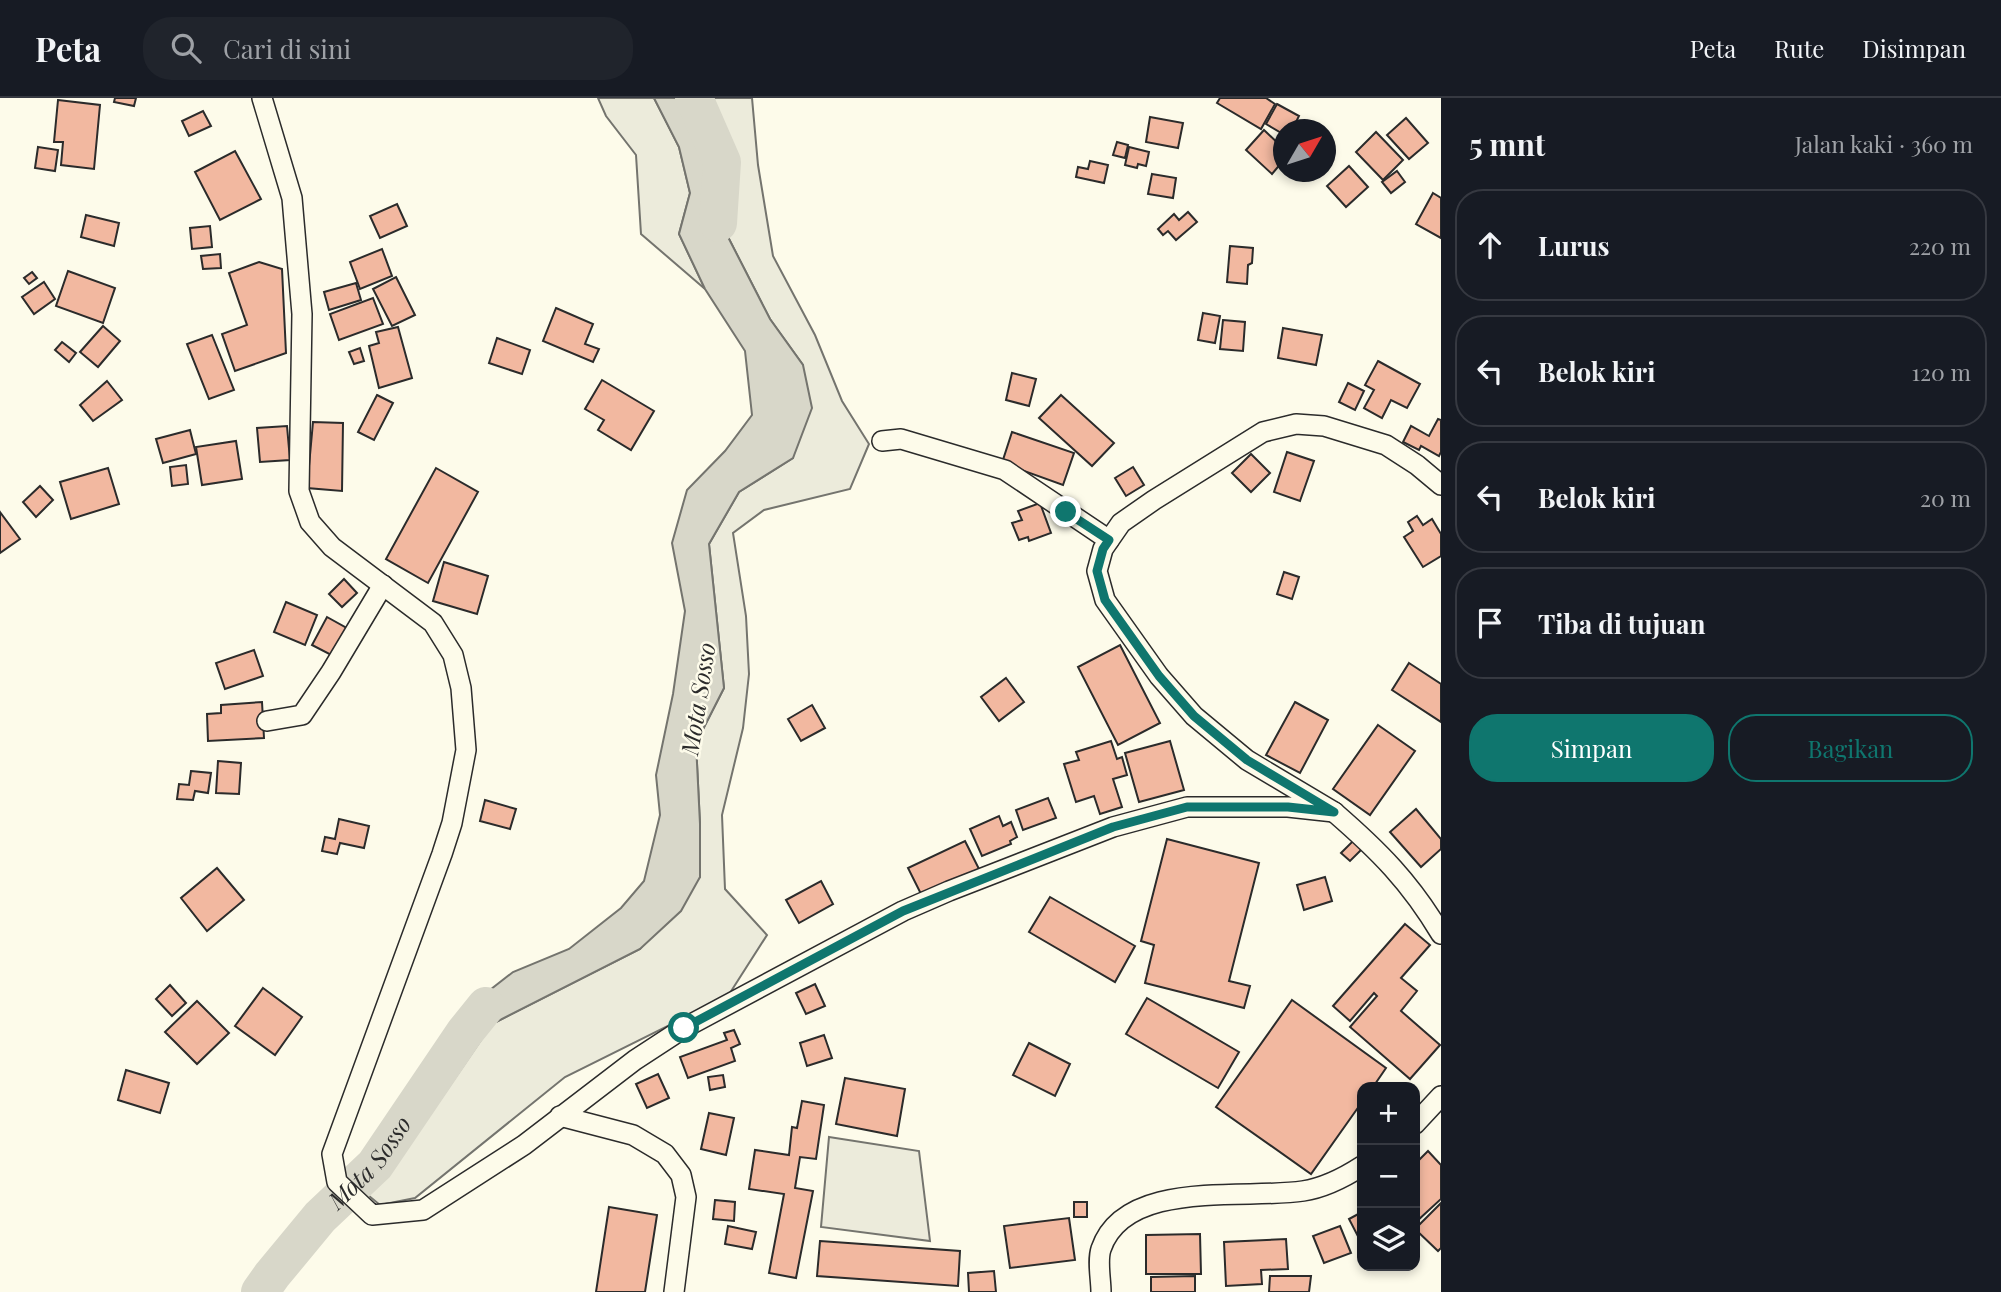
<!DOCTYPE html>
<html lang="id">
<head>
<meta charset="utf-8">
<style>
	:root { --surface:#171b24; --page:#20242c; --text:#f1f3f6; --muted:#9ea1a6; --line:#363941; --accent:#0f766e }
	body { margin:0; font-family:"Playfair Display",serif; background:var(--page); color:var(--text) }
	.controls { position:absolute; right:21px; bottom:21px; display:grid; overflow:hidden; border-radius:14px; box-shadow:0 4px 10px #0003 }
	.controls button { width:63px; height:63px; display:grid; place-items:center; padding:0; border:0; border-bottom:2px solid var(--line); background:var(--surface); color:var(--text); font:35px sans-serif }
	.compass { position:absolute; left:1273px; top:21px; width:63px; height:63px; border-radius:50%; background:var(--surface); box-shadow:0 4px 10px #0003; rotate:51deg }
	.stop { position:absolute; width:21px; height:21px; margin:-16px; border:5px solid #0f766e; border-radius:50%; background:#fff }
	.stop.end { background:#0f766e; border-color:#fff; box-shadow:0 2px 7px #0008 }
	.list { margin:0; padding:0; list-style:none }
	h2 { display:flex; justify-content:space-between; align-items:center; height:91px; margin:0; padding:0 28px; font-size:30px }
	h2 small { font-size:23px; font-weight:400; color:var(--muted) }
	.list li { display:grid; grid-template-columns:46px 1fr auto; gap:21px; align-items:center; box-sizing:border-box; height:112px; margin:0 14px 14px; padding:0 14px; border:2px solid var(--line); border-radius:28px }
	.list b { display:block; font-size:26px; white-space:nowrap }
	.list em { font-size:23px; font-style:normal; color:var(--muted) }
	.actions { display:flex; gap:14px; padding:21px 28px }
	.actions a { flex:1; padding:16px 0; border:2px solid var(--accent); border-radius:28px; text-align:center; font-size:24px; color:var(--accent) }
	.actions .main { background:var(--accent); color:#fff }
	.icon { flex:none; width:38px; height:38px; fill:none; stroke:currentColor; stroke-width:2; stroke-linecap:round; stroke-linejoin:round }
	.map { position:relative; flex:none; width:1441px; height:1194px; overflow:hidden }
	header { display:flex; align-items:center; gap:42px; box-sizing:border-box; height:98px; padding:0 35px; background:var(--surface); border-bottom:2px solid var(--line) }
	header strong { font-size:33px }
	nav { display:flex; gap:38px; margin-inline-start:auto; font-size:24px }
	.search { width:490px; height:63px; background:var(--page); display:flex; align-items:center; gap:18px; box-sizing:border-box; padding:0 24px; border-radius:28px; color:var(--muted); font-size:26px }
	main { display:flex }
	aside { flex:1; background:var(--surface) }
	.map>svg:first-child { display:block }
	.green { fill:#ecebdb; stroke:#74746e; stroke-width:2 }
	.water { fill:#d8d7c9; stroke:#74746e; stroke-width:2 }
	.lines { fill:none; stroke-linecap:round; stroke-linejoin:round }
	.river { stroke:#d8d7c9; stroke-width:38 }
	.building { fill:#f2b8a0; stroke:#2b2b2b; stroke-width:2 }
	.street-casing { stroke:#2b2b2b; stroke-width:22 }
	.street { stroke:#fdfbea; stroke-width:19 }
	.route { stroke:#0f766e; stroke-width:9 }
	.labels { text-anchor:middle; stroke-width:5; stroke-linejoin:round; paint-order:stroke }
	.water-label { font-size:24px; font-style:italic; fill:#2b2b2b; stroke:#fdfbea }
</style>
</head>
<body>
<header>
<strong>Peta</strong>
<div class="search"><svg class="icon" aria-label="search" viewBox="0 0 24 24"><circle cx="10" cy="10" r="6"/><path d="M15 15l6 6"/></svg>Cari di sini</div>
<nav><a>Peta</a><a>Rute</a><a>Disimpan</a></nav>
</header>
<main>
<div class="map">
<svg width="1441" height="1194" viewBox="0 0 1441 1194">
	<rect width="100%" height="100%" fill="#fdfbea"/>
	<!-- green -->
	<g class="green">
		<polygon points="598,0 654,0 679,49 690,95 679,136 705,191 641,136 636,57 606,18"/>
		<polygon points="688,0 752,0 758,67 773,158 815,237 842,303 869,346 850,391 764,412 733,435 746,518 749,576 743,630 722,717 725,791 767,837 728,898 565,979 415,1100 380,1107 363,1093 420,1031 492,926 640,851 700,779 700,726 696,645 724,590 709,446 739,394 793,360 803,267 770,221 727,137 731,88 698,36"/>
		<polygon points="829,1039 919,1053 930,1143 821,1129"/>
	</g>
	<!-- water -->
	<polygon class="water" points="654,0 688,0 698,36 731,88 727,137 770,221 803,267 812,310 793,360 739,394 709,446 724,590 696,645 700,726 700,779 681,813 640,851 492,926 430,964 458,917 513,874 569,851 621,810 644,783 660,717 656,677 673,596 685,513 672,445 687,392 725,353 752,317 745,253 705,191 679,136 690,95 679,49"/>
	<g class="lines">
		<!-- river -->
		<g class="river">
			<polyline points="694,0 722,64 718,125"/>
			<path id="s1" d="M 260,1194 L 272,1177 L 320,1119 L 375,1067 L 465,934 L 486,908"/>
		</g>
	</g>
	<!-- building -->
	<g class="building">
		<polygon points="115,0 136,0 134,8 114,4"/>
		<polygon points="1220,0 1266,0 1275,6 1261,31 1217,5"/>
		<polygon points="58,2 100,7 94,71 61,67 63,44 54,44"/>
		<polygon points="1277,6 1299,18 1292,32 1283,32 1283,36 1266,26"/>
		<polygon points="203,13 211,28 189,38 182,23"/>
		<polygon points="1150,19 1183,25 1178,50 1146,44"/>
		<polygon points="1406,20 1428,45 1409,61 1387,37"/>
		<polygon points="1264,32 1283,50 1283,63 1272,76 1246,52"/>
		<polygon points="1376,34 1403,62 1383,82 1356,54"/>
		<polygon points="1117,44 1128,47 1125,60 1113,57"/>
		<polygon points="38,49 58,52 55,73 35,70"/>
		<polygon points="1129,49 1149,54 1146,68 1138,66 1137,70 1125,67"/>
		<polygon points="235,53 261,101 220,122 195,74"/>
		<polygon points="1090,63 1108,67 1104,85 1076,79 1078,69 1088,71"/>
		<polygon points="1349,68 1368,89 1346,109 1327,88"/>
		<polygon points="1397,73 1405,84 1391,95 1382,84"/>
		<polygon points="1152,76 1176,80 1173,100 1148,96"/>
		<polygon points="1433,95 1441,100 1441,140 1416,126"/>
		<polygon points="397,106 407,128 380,140 370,118"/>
		<polygon points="1188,114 1197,124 1176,142 1168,133 1163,137 1158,131 1174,116 1179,122"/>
		<polygon points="86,117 119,125 114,148 81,139"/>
		<polygon points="210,128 212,149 192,151 190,130"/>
		<polygon points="1230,148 1253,150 1252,165 1248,167 1247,186 1227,184"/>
		<polygon points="382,151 392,178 360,191 350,164"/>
		<polygon points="220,156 221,170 203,171 201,158"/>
		<polygon points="259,164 282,171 286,255 235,273 222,236 247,227 229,175"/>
		<polygon points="68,173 115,190 103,225 56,208"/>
		<polygon points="32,174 37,180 29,186 24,180"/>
		<polygon points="396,179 415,217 392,228 373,191"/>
		<polygon points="44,184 55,201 34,216 22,199"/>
		<polygon points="356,185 361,202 329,212 324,194"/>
		<polygon points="373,200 383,226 339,242 330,216"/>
		<polygon points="556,210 593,226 585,246 599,251 593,264 543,243"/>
		<polygon points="1203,215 1220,218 1215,245 1198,242"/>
		<polygon points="1223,222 1245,224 1243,253 1220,251"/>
		<polygon points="103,228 120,243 98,269 80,254"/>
		<polygon points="398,229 412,280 379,290 369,248 379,245 376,234"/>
		<polygon points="1283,230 1322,237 1316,267 1278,260"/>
		<polygon points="212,237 234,292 209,301 187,246"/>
		<polygon points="497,240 530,252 522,276 489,265"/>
		<polygon points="62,244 76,255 69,264 55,252"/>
		<polygon points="360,250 364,263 354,266 349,254"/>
		<polygon points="1378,263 1420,286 1407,310 1391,302 1382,320 1364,310 1374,292 1365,287"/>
		<polygon points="1012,275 1036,281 1029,308 1006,302"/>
		<polygon points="602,282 654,313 631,352 598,332 604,322 585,311"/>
		<polygon points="107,283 122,302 93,323 80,307"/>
		<polygon points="1348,285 1364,293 1355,312 1339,304"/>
		<polygon points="377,297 393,305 374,342 358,334"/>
		<polygon points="1061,297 1114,345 1092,368 1039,320"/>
		<polygon points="1438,321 1441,322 1441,354 1439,358 1421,348 1419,352 1403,344 1411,328 1429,338"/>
		<polygon points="313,324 343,325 342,393 307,390"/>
		<polygon points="287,328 290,362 260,364 257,330"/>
		<polygon points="190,332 196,356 163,365 156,341"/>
		<polygon points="1012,334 1074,355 1063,387 1002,365"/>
		<polygon points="236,343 242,381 202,387 196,349"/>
		<polygon points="1287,354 1314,363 1300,403 1274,394"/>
		<polygon points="1251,356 1270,375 1251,394 1232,375"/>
		<polygon points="186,367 188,386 172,388 170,369"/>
		<polygon points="1133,369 1144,387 1126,398 1115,380"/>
		<polygon points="108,370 119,406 71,421 60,384"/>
		<polygon points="436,370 478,394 428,485 386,461"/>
		<polygon points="40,388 53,402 36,419 23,404"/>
		<polygon points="1040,405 1051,435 1029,443 1028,439 1019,442 1012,425 1022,422 1018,413"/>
		<polygon points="0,414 20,441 0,455"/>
		<polygon points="1417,418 1423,427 1432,421 1441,436 1441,458 1423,469 1404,439 1413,433 1408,424"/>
		<polygon points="444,464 488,478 477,516 433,503"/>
		<polygon points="1284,474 1299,479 1292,501 1277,496"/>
		<polygon points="344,481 357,495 342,509 329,496"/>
		<polygon points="286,504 317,517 305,547 274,534"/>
		<polygon points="327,519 352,533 337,560 312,547"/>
		<polygon points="1120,547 1160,625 1118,647 1078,569"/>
		<polygon points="254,552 263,578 225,591 216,565"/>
		<polygon points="1409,565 1441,586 1441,624 1392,592"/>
		<polygon points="1006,580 1024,604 999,623 981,599"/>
		<polygon points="262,604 264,640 208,643 207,616 221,615 221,607"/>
		<polygon points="1295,604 1328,622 1300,675 1266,657"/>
		<polygon points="812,607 825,630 801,643 788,621"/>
		<polygon points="1378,627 1415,653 1370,717 1333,691"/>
		<polygon points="1111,643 1117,661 1122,659 1127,677 1113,681 1122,709 1100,716 1094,698 1076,704 1064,666 1079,662 1076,654"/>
		<polygon points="1170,643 1184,692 1139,704 1125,655"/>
		<polygon points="218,663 241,665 239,696 216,695"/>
		<polygon points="191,673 211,675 208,695 195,693 193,702 177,701 179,686 189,687"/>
		<polygon points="1048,700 1056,720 1023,732 1016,712"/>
		<polygon points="485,702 516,711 510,731 480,723"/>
		<polygon points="1416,711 1441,741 1441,751 1421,769 1390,734"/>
		<polygon points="999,718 1003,728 1011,724 1017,739 1010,743 1011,746 982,758 970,731"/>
		<polygon points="339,721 369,728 364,750 340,745 337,756 322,753 325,739 335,741"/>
		<polygon points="1167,741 1259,765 1229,883 1250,888 1244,910 1145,885 1154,847 1141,843"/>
		<polygon points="965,743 980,773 923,800 908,770"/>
		<polygon points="1353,743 1362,751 1350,763 1341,755"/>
		<polygon points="217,770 244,802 207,833 181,800"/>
		<polygon points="1325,779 1332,803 1304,812 1297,787"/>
		<polygon points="821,783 833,806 799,825 786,802"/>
		<polygon points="1050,799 1135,848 1115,884 1029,834"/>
		<polygon points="1405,826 1430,847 1401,880 1417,893 1401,913 1440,947 1410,981 1350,929 1377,898 1374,895 1350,923 1333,908"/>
		<polygon points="815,886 825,908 806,916 796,895"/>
		<polygon points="170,887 186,905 172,918 156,901"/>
		<polygon points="263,890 302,919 275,957 235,928"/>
		<polygon points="1147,900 1239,954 1218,990 1126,936"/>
		<polygon points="1292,902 1386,970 1373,989 1362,989 1362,1004 1311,1076 1216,1009"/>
		<polygon points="197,903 229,935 197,966 165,934"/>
		<polygon points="734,932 740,946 731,950 735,963 688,980 680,959 727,942 724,935"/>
		<polygon points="824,937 832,960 807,968 800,945"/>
		<polygon points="1029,945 1070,966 1055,998 1013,977"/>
		<polygon points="126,972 169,985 160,1015 118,1002"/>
		<polygon points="658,976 669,1000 647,1010 636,986"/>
		<polygon points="723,977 725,989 710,992 708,979"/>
		<polygon points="845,980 905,991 897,1038 836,1026"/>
		<polygon points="802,1003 824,1007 816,1061 800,1059 795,1090 813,1093 796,1180 769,1175 784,1096 749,1091 755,1052 789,1057 792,1029 797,1030"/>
		<polygon points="709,1015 734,1020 726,1057 701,1051"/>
		<polygon points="1428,1053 1441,1067 1441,1101 1417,1123 1415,1121 1415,1066"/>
		<polygon points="715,1102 735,1104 734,1123 713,1121"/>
		<rect x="1074" y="1104" width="13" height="15"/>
		<polygon points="1441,1105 1441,1150 1438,1153 1415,1131"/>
		<polygon points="609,1109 657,1117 645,1194 596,1194"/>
		<polygon points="1362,1114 1362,1146 1349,1121"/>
		<polygon points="1069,1120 1075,1162 1010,1170 1004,1128"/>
		<polygon points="728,1128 756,1134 752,1151 725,1146"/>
		<polygon points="1340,1128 1351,1155 1324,1165 1313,1138"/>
		<polygon points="1200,1136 1201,1176 1146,1176 1146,1137"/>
		<polygon points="1286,1141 1288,1171 1261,1172 1262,1186 1226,1188 1224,1144"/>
		<polygon points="820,1143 960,1153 958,1188 817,1178"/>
		<polygon points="994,1173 996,1194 969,1194 968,1175"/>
		<polygon points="1195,1178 1195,1194 1151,1194 1151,1179"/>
		<polygon points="1270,1178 1311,1178 1309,1194 1269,1194"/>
	</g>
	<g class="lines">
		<!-- street casing -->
		<g class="street-casing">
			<g id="street">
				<polyline points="262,0 292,100 302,216 299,393 310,424 332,449 433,525 453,557 461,590 466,652 452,725 442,756 332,1056 337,1084 372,1117 423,1112 524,1047 635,962 684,930 903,813 949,793 1113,729 1187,709 1288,709 1334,714 1247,662 1194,618 1159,578 1105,502 1097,473 1103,451 1121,425 1154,402 1263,334 1296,326 1324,328 1386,347 1417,367 1441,387"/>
				<polyline points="882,343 901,341 1005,372 1109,442"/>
				<polyline points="267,623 302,617 331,574 383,487"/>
				<path d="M 1334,714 C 1379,753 1410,784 1441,836"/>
				<polyline points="560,1018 633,1037 665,1056 681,1077 686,1099 674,1194"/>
				<polyline points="1415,1026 1441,998"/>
				<path d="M 1101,1194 C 1101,1181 1097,1163 1101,1151 C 1125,1080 1246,1102 1303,1093 C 1323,1090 1345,1079 1362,1068"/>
			</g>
		</g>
		<!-- street -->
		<use href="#street" class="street"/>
	</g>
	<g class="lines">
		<!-- route -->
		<polyline class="route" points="684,930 903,813 1113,729 1187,709 1288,709 1334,714 1247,662 1194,618 1159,578 1105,502 1097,473 1103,451 1109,442 1066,414"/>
	</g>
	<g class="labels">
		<!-- water labels -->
		<g class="water-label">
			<text transform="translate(699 601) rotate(-81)" y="8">Mota Sosso</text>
			<text dy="8" stroke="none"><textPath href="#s1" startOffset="170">Mota Sosso</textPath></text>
		</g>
	</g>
</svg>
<div class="controls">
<button>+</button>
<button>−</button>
<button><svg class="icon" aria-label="layers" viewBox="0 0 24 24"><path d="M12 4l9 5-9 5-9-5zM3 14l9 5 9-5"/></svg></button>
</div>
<svg class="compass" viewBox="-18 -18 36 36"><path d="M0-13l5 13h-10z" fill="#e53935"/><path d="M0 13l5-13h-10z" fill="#9ea1a6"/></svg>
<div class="stop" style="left:684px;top:930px"></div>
<div class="stop end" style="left:1066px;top:414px"></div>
</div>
<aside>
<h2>5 mnt<small>Jalan kaki · 360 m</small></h2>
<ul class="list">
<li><svg class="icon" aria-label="ahead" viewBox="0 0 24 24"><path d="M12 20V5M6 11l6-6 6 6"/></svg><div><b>Lurus</b></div><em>220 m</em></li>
<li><svg class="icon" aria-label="left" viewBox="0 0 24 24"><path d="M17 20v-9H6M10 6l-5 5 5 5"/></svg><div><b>Belok kiri</b></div><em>120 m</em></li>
<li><svg class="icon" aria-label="left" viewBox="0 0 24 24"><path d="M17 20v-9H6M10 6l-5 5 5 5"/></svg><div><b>Belok kiri</b></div><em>20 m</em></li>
<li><svg class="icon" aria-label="arrive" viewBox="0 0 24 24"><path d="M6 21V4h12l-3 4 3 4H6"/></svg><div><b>Tiba di tujuan</b></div></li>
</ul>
<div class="actions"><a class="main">Simpan</a><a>Bagikan</a></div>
</aside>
</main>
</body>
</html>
